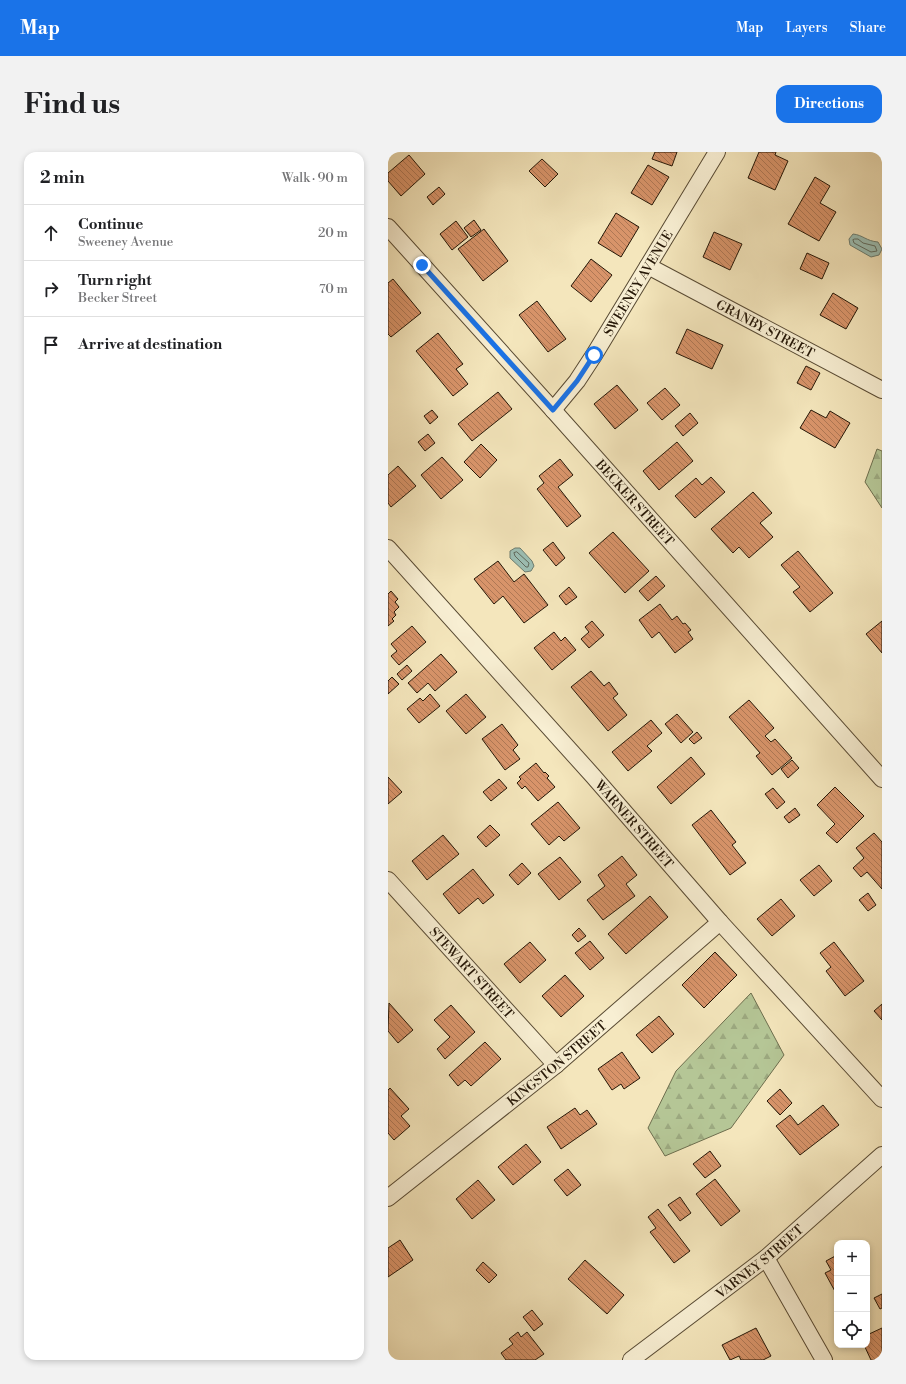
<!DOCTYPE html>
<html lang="en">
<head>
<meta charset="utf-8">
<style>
	:root { --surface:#fff; --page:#f2f2f2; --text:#202124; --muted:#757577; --line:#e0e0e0; --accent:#1a73e8 }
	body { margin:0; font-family:"Libre Bodoni",serif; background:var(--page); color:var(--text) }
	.controls { position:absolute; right:12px; bottom:12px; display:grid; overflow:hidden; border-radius:8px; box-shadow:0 2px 6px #0003 }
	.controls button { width:36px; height:36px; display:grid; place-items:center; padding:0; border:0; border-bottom:1px solid var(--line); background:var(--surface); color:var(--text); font:20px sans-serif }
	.stop { position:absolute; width:12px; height:12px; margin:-9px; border:3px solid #1a73e8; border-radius:50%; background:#fff }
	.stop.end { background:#1a73e8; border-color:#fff; box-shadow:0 1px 4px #0008 }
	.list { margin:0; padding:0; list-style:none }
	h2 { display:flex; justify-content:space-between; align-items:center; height:52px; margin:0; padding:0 16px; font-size:17px }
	h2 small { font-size:13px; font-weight:400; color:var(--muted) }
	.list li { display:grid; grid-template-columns:26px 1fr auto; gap:12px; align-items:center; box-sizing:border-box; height:56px; padding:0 16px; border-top:1px solid var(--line) }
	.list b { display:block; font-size:15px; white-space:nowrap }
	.list p { margin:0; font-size:13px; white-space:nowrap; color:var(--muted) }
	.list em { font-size:13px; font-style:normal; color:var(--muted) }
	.icon { flex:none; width:22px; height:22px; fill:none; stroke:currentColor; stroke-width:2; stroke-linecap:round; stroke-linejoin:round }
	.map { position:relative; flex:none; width:494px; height:1208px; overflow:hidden; border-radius:12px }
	header { display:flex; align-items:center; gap:24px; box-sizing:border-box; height:56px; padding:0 20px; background:var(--accent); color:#fff }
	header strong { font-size:19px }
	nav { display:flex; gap:22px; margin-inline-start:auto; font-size:14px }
	.intro { display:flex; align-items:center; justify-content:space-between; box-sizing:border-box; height:96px; padding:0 24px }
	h1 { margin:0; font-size:28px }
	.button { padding:10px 18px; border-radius:12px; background:var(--accent); color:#fff; font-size:14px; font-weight:700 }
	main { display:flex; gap:24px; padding:0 24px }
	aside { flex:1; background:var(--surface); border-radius:12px; box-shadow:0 2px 6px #0003 }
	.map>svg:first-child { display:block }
	.forest { fill:url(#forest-firs); stroke:#6d6e4e }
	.water { fill:#9cbfb4; stroke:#6c7c6f }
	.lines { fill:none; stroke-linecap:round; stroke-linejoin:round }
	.shore { stroke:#606b5e; stroke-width:1 }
	.building { fill:url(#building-back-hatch); stroke:#251707 }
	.street-casing { stroke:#594b34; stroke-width:18 }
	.street { stroke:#f8efd3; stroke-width:16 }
	.route { stroke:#1a73e8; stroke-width:5 }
	.labels { text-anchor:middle; stroke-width:3.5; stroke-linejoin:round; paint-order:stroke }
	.street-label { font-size:13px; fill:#251707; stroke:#f8efd3 }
</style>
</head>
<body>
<header>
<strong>Map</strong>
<nav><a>Map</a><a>Layers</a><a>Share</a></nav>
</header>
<div class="intro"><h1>Find us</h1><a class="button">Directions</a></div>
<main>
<aside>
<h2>2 min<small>Walk · 90 m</small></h2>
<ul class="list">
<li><svg class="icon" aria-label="ahead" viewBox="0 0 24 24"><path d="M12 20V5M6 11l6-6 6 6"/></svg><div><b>Continue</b><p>Sweeney Avenue</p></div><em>20 m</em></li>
<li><svg class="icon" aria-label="right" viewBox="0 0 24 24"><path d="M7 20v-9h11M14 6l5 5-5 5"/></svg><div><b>Turn right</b><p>Becker Street</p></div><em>70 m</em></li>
<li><svg class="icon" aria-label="arrive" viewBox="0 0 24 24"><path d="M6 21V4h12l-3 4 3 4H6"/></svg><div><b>Arrive at destination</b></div></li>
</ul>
</aside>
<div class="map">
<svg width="494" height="1208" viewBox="0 0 494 1208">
	<defs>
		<pattern id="forest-firs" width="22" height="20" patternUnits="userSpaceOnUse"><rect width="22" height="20" fill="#b5c696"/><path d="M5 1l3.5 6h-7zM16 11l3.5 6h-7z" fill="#9ca980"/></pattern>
		<pattern id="building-back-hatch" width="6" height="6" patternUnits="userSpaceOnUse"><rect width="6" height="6" fill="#d8946a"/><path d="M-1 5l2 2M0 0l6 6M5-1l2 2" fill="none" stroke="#af7855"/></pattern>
	</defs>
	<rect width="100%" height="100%" fill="#f4e6bc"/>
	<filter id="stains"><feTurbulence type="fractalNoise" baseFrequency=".005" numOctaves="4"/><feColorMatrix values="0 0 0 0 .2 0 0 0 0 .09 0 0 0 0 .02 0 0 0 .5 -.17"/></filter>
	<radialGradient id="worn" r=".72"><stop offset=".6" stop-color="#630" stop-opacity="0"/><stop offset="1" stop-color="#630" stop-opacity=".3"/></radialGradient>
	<!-- forest -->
	<g class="forest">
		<polygon points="489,297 494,299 494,356 477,330"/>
		<polygon points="363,841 396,903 343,976 277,1004 260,976 288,919"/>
	</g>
	<!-- water -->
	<g class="water">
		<path d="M 465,82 C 475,83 478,89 490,90 L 494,97 L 491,103 L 483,105 L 462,93 L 461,87 Z"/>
		<polygon points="127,396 132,396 144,409 146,414 143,419 137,420 122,406 122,399"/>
	</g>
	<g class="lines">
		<!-- shore -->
		<g class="shore">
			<polygon points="467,87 470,87 475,91 487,94 489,99 483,100 466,91 465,88"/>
			<polygon points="129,400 141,411 140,415 138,415 127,404 126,401"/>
		</g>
	</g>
	<!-- building -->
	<g class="building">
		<polygon points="267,0 289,0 284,14 264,7"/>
		<polygon points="371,0 388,0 387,3 400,9 387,38 360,26"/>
		<polygon points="21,3 37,22 13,44 0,29 0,21"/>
		<polygon points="154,7 170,22 157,35 141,19"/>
		<polygon points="260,13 281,25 264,53 243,41"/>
		<polygon points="427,25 442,34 432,51 448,60 431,89 400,72"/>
		<polygon points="51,35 57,42 45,53 39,45"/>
		<polygon points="228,61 251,75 233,105 210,91"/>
		<polygon points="86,68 93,78 83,85 76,76"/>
		<polygon points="68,69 80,85 64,98 52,82"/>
		<polygon points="96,77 120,109 95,129 70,97"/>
		<polygon points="326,80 354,92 342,118 315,105"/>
		<polygon points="419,101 441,111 434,127 412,117"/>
		<polygon points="203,107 224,123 203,150 183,134"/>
		<polygon points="5,127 33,161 3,185 0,182 0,131"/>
		<polygon points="445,141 470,156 458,177 432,163"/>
		<polygon points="149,149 178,187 160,200 131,163"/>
		<polygon points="299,177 335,193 324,217 288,201"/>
		<polygon points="50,181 75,212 68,217 80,232 65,244 28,199"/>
		<polygon points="418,214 432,221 423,238 409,231"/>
		<polygon points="229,233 250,258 227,277 206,252"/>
		<polygon points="277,236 292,253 274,268 259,251"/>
		<polygon points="110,240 124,257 84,289 70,272"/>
		<polygon points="44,258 50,265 42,272 36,264"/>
		<polygon points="423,258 438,266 442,259 462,271 447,296 412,276"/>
		<polygon points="302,261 310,271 295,284 287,274"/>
		<polygon points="40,282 47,291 37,299 30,290"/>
		<polygon points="289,290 305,309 271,338 255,319"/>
		<polygon points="93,292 109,308 92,326 76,310"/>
		<polygon points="54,305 75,328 53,347 33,323"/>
		<polygon points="172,307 185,323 170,335 193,364 179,375 149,337 156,331 151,324"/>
		<polygon points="10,314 28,334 3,355 0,351 0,323"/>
		<polygon points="323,325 337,340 307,366 287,344 308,326 314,333"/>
		<polygon points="365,340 384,361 372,371 385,385 361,406 351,395 345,401 323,377"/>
		<polygon points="225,380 261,419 237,441 201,401"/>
		<polygon points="165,390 177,406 168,414 155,398"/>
		<polygon points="410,399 445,441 422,460 405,440 412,435 393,413"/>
		<polygon points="110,409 126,430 136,422 160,453 136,471 115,444 106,452 86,427"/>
		<polygon points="268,424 277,434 260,449 251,439"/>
		<polygon points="181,435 189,445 178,453 171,444"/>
		<polygon points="3,439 10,447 7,450 11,455 6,460 8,463 4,467 6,469 0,474 0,442"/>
		<polygon points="272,452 284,468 289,464 295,472 297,471 303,478 300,480 305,487 287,501 271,480 264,486 251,468"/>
		<polygon points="204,469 216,483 201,496 193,487 201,480 197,475"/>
		<polygon points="494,469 494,501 478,482"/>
		<polygon points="24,474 38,490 11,513 3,504 9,499 3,492"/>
		<polygon points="166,480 173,489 177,485 188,498 164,518 146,496"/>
		<polygon points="53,502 69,520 47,539 40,531 29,541 20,531"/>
		<polygon points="19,513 24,519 14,528 9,522"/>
		<polygon points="203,519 216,534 221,530 230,542 225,546 239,563 220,579 183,535"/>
		<polygon points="4,525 11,532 0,542 0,529"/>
		<polygon points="42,542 52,554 31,571 19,557 32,546 35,549"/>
		<polygon points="78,542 98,565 78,582 58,559"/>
		<polygon points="361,548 386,576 377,584 383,590 387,587 404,606 384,623 368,604 372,601 341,565"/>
		<polygon points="289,562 305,580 293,591 277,572"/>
		<polygon points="263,568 274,581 259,594 264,599 240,619 224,600"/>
		<polygon points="114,572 130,593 125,598 132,607 117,618 94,587"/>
		<polygon points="309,580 314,586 306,592 301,587"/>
		<polygon points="303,605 317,622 283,652 269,635"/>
		<polygon points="404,608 411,616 400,626 393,617"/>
		<polygon points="148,611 156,621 157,620 161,624 159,626 167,635 150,649 137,634 134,637 129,631 133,627 131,625"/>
		<polygon points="0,625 14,640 0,652"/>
		<polygon points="111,627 119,636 103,649 95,640"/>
		<polygon points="447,635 476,664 449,691 438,681 447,672 429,653"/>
		<polygon points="385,636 397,650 389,657 377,642"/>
		<polygon points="170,650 192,676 176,689 171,684 161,693 143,672"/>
		<polygon points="407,656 412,663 401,671 396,665"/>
		<polygon points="323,658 348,690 344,693 358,711 342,723 304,673"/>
		<polygon points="102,673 112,683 98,695 89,685"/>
		<polygon points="486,681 494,690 494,737 479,720 473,725 465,716 476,706 468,696"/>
		<polygon points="55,683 71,702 39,728 24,709"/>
		<polygon points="234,704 249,723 238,732 247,744 215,768 199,748 217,734 210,723"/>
		<polygon points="172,705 193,730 171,748 150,722"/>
		<polygon points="134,711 143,721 130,733 121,723"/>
		<polygon points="431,713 444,729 426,744 412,728"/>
		<polygon points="85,717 106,743 95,752 90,746 71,762 55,742"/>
		<polygon points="480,741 488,753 480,759 471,748"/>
		<polygon points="262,744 280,765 238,802 220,782"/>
		<polygon points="393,747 407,764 384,784 369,767"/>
		<polygon points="191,776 198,784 190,790 184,783"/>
		<polygon points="202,789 216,806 202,818 187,801"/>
		<polygon points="142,790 158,808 132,831 116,812"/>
		<polygon points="446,790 476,829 457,844 438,819 443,815 432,801"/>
		<polygon points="327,800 349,823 316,856 294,833"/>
		<polygon points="177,823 196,844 173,865 154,844"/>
		<polygon points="1,851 25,878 10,891 0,879"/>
		<polygon points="494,852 494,868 486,859"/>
		<polygon points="63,853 87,880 57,907 49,897 62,885 46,868"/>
		<polygon points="271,864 286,882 264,901 248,883"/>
		<polygon points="97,890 113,907 83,934 77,928 70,934 61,923"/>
		<polygon points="234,900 252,926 236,937 233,932 224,938 210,917"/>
		<polygon points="2,936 21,957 13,964 22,974 6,988 0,981 0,938"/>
		<polygon points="392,937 404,951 392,963 379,949"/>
		<polygon points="435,953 451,973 412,1003 388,974 402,963 410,973"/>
		<polygon points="187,956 192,963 199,958 209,972 173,997 159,975"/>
		<polygon points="138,992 153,1010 125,1033 110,1015"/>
		<polygon points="322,999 333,1014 317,1026 305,1012"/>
		<polygon points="180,1017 193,1033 179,1044 166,1028"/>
		<polygon points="327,1027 352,1059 333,1074 308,1042"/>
		<polygon points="90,1028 107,1048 84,1067 68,1047"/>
		<polygon points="292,1045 303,1061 292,1069 280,1053"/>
		<polygon points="270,1057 302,1099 286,1111 262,1080 268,1076 260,1065"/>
		<polygon points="12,1088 25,1108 0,1125 0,1096"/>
		<polygon points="449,1103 449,1143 437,1121 443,1118 438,1109"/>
		<polygon points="197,1108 236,1143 219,1162 180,1127"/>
		<polygon points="95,1110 109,1123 101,1131 88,1118"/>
		<polygon points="494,1142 494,1156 492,1157 486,1146"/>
		<polygon points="144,1158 155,1172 146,1179 135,1165"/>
		<polygon points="368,1176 383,1204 375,1208 353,1208 351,1204 342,1208 334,1193"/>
		<polygon points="494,1176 494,1208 483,1208 476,1193 479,1193 479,1183"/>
		<polygon points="130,1180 133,1185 139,1180 156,1202 147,1208 118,1208 113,1201 125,1192 121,1187"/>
	</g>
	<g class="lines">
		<!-- street casing -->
		<g class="street-casing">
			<g id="street">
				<path id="s1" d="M 0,75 L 165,258 L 494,627"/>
				<path id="s2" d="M 260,114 L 494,238"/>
				<path id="s3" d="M 165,258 L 189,229 L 206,203 L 329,0"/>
				<path id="s4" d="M 0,396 L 205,624 L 332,770 L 494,947"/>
				<path id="s5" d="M 0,728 L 168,913"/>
				<path id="s6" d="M 0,1046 L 168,913 L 332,770"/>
				<polyline points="378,1106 436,1208"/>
				<path id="s7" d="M 243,1208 L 378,1106 L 494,1003"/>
			</g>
		</g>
		<!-- street -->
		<use href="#street" class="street"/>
	</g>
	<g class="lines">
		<!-- route -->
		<polyline class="route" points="34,113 165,258 189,229 206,203"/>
	</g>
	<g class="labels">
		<!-- street labels -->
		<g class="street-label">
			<text dy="5" stroke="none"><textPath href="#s3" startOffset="153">SWEENEY AVENUE</textPath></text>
			<text dy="5" stroke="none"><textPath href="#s2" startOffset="133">GRANBY STREET</textPath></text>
			<text dy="5" stroke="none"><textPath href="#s1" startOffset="370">BECKER STREET</textPath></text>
			<text dy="5" stroke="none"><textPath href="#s4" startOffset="370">WARNER STREET</textPath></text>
			<text dy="5" stroke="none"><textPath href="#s5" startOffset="125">STEWART STREET</textPath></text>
			<text dy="5" stroke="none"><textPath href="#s6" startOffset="216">KINGSTON STREET</textPath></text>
			<text dy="5" stroke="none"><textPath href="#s7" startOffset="162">VARNEY STREET</textPath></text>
		</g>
	</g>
	<rect width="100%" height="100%" filter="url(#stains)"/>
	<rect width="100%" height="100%" fill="url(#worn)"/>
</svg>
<div class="controls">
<button>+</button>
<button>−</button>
<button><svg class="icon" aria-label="locate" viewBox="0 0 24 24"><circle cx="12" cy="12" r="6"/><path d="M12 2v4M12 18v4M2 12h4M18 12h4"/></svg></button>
</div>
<div class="stop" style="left:206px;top:203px"></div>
<div class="stop end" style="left:34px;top:113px"></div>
</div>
</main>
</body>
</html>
